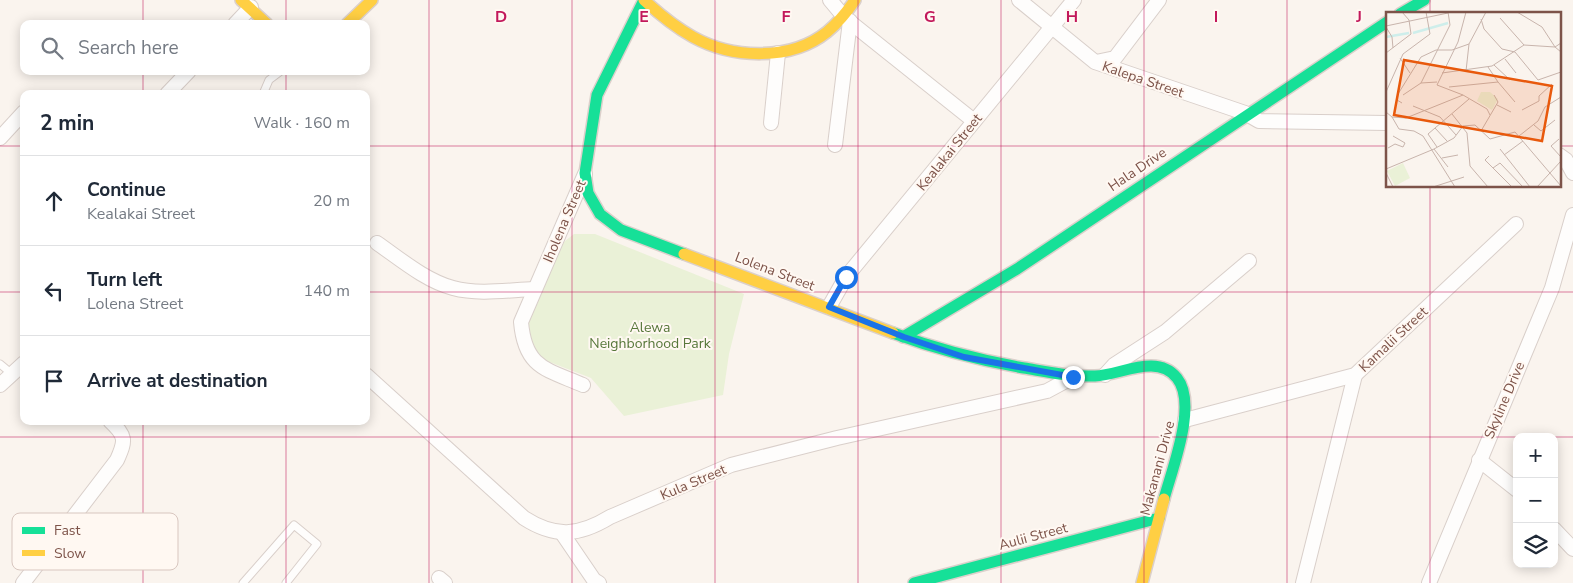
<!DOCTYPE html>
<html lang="en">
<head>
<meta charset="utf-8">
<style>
	:root { --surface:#fff; --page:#f6f6f7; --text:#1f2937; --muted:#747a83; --line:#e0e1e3 }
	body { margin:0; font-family:"Nunito Sans",sans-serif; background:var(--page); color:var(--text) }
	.controls { position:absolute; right:15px; bottom:15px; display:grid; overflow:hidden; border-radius:10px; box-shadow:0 2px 12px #0003 }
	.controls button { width:45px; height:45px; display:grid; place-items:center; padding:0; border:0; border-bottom:1px solid var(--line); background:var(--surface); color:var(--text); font:25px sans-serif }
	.stop { position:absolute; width:15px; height:15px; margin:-11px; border:4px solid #1a73e8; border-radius:50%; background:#fff }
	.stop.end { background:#1a73e8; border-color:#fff; box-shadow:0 1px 5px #0008 }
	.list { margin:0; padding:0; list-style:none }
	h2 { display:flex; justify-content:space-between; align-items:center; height:65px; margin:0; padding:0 20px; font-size:21px }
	h2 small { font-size:16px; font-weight:400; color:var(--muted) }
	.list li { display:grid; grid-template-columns:32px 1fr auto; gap:15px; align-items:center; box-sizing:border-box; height:90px; padding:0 20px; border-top:1px solid var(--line) }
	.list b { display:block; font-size:19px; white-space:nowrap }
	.list p { margin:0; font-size:16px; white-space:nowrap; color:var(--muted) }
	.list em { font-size:16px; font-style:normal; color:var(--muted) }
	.icon { flex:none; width:28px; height:28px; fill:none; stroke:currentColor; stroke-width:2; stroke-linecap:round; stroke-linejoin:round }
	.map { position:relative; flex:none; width:1573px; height:583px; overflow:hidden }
	.search { position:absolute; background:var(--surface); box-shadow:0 2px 12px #0003; left:20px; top:20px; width:350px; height:55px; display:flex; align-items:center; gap:12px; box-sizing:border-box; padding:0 18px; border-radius:10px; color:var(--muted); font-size:19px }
	.panel { position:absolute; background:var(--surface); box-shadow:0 2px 12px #0003; left:20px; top:90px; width:350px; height:335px; border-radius:10px }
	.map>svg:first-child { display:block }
	.green { fill:#eaf1d7 }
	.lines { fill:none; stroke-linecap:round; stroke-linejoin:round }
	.lane-casing { stroke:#d9cfca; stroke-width:9 }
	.street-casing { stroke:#d9cfca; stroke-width:16 }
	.fast-casing { stroke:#dbd0cb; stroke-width:14 }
	.slow-casing { stroke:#dbd0cb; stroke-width:14 }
	.lane { stroke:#fefdfc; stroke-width:7 }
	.street { stroke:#fefdfc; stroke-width:14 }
	.fast { stroke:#16e098; stroke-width:11 }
	.slow { stroke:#ffcf43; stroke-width:11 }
	.route { stroke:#1a73e8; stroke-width:6 }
	.grid { fill:none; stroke:#c2185b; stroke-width:1; stroke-opacity:0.55 }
	.labels { text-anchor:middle; stroke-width:4; stroke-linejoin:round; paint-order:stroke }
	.street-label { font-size:14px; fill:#7d5349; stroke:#fff8f2 }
	.park-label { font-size:14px; fill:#57773a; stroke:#fff8f2 }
	.inset-river { fill:none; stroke:#ceeeeb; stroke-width:2.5 }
	.inset-road { fill:none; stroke:#c8b4ac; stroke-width:1 }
	.view { fill:#e8590c; fill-opacity:0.15; stroke:#e8590c; stroke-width:2.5 }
	.inset-edge { fill:none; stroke:#7d5349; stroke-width:2.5 }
	.key { fill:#fff8f2; stroke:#d8c6bf; stroke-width:1 }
	.key-label { font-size:14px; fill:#7d5349 }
	.grid-label { font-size:16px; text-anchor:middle; font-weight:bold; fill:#c2185b; stroke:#fff8f2; stroke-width:4; stroke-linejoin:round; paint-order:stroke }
</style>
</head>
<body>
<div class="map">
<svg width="1573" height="583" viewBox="0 0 1573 583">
	<rect width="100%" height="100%" fill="#faf4ee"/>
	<!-- green -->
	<polygon class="green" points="574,234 595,234 744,294 729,354 723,395 624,416 591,378 534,356 523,330 560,245"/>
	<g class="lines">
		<!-- lane casing -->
		<g class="lane-casing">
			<g id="lane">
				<polyline points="263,94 269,80 281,71"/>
				<polyline points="0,364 12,374"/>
				<polyline points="243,583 294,525 317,544 286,583"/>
			</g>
		</g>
		<!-- street casing -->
		<g class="street-casing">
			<g id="street">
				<polyline points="830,0 845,18 974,121"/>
				<polyline points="1019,0 1095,62 1245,113 1259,121 1387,123"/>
				<polyline points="235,24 251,7"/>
				<polyline points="1096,62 1115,58 1159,0"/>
				<polyline points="167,94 189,71"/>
				<polyline points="771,123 778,53"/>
				<polyline points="0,138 24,112"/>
				<polyline points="835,145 850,21"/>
				<polyline points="1559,155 1566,160 1573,173"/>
				<path d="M 377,243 C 400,259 426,281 453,288 C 479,295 508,290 534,289"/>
				<polyline points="829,307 846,277 1074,0"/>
				<path d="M 366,375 L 524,518 C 555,538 579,536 610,517 L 731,465 L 837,438 L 1047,391 L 1073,377"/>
				<polyline points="1105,375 1114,365 1165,332 1249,261"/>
				<polyline points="0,385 24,363"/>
				<path d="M 583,385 C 546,369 525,368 521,322 L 585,174"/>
				<polyline points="1185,420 1355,375 1516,224"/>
				<polyline points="1479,460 1517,490"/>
				<polyline points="1554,529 1573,549"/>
				<polyline points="562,533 594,580 599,583"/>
				<polyline points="439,578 445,583"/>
				<path d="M 23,583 L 117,460 C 126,440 126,436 110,421"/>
				<polyline points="1303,583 1355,375"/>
				<polyline points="1429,583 1552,288 1573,215"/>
			</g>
		</g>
		<!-- fast casing -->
		<g class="fast-casing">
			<g id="fast">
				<polyline points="644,0 597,95 585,173 588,193 600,214 621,230 684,254"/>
				<polyline points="1400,14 1424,0"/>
				<path d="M 893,333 C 936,349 979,360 1024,368 C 1048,372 1071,377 1095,376 C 1121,375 1157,353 1177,378 C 1198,404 1172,469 1164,499"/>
				<polyline points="903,337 1017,269 1387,22"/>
				<polyline points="914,583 1159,518"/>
			</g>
		</g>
		<!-- slow casing -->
		<g class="slow-casing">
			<g id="slow">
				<polyline points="241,0 267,24"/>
				<path d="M 644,0 C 659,14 675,27 693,37 C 733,59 791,61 827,32 C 839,22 847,12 855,0"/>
				<polyline points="347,24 372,0"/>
				<polyline points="684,254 893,333"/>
				<polyline points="1142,583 1164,499"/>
			</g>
		</g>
		<!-- lane -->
		<use href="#lane" class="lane"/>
		<!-- street -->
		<use href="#street" class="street"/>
		<!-- fast -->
		<use href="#fast" class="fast"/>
		<!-- slow -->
		<use href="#slow" class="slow"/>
	</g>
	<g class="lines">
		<!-- route -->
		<polyline class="route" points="846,277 829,307 904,337 964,357 1073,377"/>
	</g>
	<!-- grid -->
	<path class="grid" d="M 143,0 L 143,24M 286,0 L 286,24M 429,0 L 429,583M 572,0 L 572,583M 715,0 L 715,583M 858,0 L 858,583M 1001,0 L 1001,583M 1144,0 L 1144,583M 1287,0 L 1287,583M 1430,0 L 1430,14M 143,71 L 143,94M 286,71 L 286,94M 0,146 L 24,146M 366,146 L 1387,146M 1559,146 L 1573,146M 1430,186 L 1430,583M 0,292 L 24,292M 366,292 L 1573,292M 143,421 L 143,583M 286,421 L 286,583M 0,437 L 1517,437M 1554,437 L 1573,437"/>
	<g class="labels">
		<!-- street labels -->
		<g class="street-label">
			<text transform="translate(1143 79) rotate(19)" y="5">Kalepa Street</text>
			<text transform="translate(949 152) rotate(-51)" y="5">Kealakai Street</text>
			<text transform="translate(1137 169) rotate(-34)" y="5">Hala Drive</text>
			<text transform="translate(564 221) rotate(-67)" y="5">Iholena Street</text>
			<text transform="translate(775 271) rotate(21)" y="5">Lolena Street</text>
			<text transform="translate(1393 339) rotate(-43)" y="5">Kamalii Street</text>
			<text transform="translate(1504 400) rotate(-67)" y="5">Skyline Drive</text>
			<text transform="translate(1157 468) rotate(-75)" y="5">Makanani Drive</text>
			<text transform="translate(693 482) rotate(-23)" y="5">Kula Street</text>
			<text transform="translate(1033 536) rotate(-15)" y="5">Aulii Street</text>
		</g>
		<!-- park labels -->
		<g class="park-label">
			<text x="650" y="332">Alewa<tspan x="650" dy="16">Neighborhood Park</tspan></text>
		</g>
	</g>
	<!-- overview -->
	<g transform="translate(1386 12)">
		<rect width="175" height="175" fill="#faf4ee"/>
		<path d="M 95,80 L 104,80 L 112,87 L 106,98 L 91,89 ZM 17,151 L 24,166 L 9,174 L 1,159 Z" fill="#eaf1d7"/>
		<path class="inset-river" d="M 27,21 L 62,11M 0,25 L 23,21"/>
		<path class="inset-road" d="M 80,0 L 72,30 L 51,73 L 77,83 L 101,97 L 104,103M 114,6 L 138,33M 95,7 L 98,17 L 116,37 L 129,40M 0,14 L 62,1M 0,15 L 6,25 L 7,36M 175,31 L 169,35 L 175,40M 129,40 L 152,68 L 175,60M 0,41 L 25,22 L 23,8 L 16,0M 14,46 L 24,61M 119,47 L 130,61M 108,53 L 124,68M 102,55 L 112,70M 80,59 L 83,32 L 100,0M 56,61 L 106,54 L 138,33 L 169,35 L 156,15 L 131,0M 35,71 L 64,13 L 62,0M 63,75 L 112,70 L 129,90M 0,80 L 17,42 L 44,22 L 40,0M 17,83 L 35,71 L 51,70M 153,89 L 153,84 L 166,72M 16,91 L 11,88 L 12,82 L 35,45 L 50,38 L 66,38 L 83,32M 111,93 L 125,100M 27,94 L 54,105 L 70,123M 136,98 L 153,89M 0,100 L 6,105 L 20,106 L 77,83M 66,102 L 81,121 L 84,154 L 102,175M 6,105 L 13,117 L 28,119 L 37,124 L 69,175M 148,113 L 155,119 L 169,108M 77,114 L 89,113 L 104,127 L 129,120 L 175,174M 49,116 L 61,129M 95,119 L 112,90 L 108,83M 133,124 L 152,109 L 159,95 L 175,85M 173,127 L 165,134 L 175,145M 51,135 L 42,122 L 83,87M 2,136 L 9,132 L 17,135 L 19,131 L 7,124M 48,137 L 62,155M 114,137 L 144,175M 118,143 L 137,129M 103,144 L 99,148 L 126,175M 56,146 L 72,143M 107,156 L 114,151 L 137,175M 0,157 L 48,137 L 68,126 L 77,114M 0,161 L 7,175M 47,175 L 78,165M 151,175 L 175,149"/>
		<path class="view" d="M 18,48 L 166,74 L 156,129 L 8,103 Z"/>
		<rect width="175" height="175" class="inset-edge"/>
	</g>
	<!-- legend -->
	<rect x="12" y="513" width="166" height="57" rx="8" class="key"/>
	<rect x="22" y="527" width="23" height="7" fill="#16e098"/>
	<rect x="22" y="550" width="23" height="6" fill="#ffcf43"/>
	<g class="key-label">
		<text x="54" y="535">Fast</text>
		<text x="54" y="558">Slow</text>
	</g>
	<g class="grid-label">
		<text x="501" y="22">D</text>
		<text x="644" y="22">E</text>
		<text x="786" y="22">F</text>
		<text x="930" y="22">G</text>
		<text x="1072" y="22">H</text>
		<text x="1216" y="22">I</text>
		<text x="1359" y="22">J</text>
	</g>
</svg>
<div class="controls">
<button>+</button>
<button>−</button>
<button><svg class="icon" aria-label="layers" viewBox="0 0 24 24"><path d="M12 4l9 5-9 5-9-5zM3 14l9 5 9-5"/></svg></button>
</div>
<div class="stop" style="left:846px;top:277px"></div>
<div class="stop end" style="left:1073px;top:377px"></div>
<div class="search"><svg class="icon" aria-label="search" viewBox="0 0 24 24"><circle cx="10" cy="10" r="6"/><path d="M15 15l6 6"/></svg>Search here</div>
<section class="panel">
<h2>2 min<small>Walk · 160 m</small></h2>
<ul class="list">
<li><svg class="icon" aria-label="ahead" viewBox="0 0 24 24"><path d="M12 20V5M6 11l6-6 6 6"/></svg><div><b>Continue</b><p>Kealakai Street</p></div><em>20 m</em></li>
<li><svg class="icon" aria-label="left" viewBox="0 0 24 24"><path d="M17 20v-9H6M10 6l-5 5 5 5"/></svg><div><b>Turn left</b><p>Lolena Street</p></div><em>140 m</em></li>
<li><svg class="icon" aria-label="arrive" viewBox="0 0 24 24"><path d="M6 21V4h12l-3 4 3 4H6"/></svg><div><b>Arrive at destination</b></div></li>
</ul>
</section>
</div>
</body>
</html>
